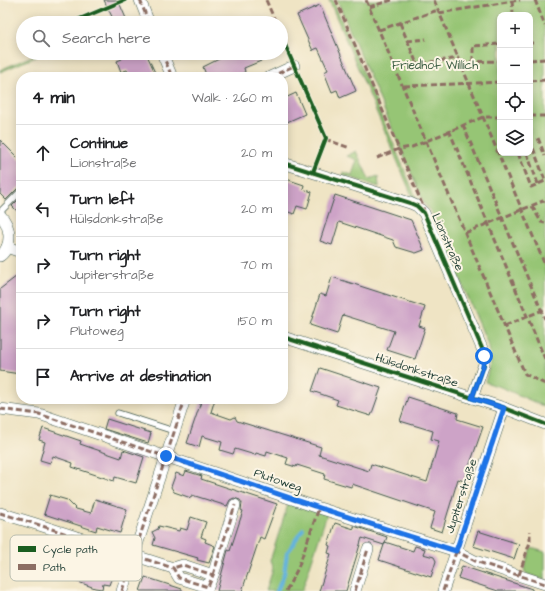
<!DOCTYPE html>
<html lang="en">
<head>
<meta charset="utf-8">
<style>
	:root { --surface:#fff; --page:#f2f2f2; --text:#202124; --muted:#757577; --line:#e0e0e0 }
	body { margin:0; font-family:"Architects Daughter",sans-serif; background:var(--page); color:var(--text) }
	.controls { position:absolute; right:12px; top:12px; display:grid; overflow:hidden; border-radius:8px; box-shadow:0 2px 10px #0003 }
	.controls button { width:36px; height:36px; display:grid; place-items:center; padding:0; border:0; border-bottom:1px solid var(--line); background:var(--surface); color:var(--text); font:20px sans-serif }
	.stop { position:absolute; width:12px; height:12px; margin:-9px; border:3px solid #1a73e8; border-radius:50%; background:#fff }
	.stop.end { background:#1a73e8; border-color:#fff; box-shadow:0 1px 4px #0008 }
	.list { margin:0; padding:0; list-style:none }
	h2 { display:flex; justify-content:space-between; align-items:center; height:52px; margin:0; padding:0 16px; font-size:17px }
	h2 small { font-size:13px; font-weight:400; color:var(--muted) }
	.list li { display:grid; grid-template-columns:26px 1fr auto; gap:12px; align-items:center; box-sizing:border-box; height:56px; padding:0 16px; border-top:1px solid var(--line) }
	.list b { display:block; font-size:15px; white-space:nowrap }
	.list p { margin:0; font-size:13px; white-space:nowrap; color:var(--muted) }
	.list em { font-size:13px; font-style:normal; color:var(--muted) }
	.icon { flex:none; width:22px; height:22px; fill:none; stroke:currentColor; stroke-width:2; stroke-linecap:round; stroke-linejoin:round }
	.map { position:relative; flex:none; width:545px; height:591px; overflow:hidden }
	.search { position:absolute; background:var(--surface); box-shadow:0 2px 10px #0003; left:16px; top:16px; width:272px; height:44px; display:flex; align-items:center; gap:10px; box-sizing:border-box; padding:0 14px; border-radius:22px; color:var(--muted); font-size:15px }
	.panel { position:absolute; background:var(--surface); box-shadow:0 2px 10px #0003; left:16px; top:72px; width:272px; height:332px; border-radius:16px }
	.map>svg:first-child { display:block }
	.green { fill:#96c574; stroke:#5a8154; fill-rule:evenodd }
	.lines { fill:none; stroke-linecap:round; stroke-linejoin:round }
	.stream { stroke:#63b3de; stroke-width:4 }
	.building { fill:#cda3c7 }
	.lane-casing { stroke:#3e564a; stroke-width:7 }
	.street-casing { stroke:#3e564a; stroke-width:12 }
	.lane { stroke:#fff; stroke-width:5.5 }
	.street { stroke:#fff; stroke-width:11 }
	.quiet { stroke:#8d6e63; stroke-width:3; stroke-dasharray:6 3; stroke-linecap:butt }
	.cycleway-casing { stroke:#fcf5e5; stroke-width:6 }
	.cycleway { stroke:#1b5e20; stroke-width:4 }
	.route { stroke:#1a73e8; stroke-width:5 }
	.labels { text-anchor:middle; stroke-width:4; stroke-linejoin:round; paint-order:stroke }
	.park-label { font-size:12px; fill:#3d5f44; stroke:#fcf5e5 }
	.street-label { font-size:12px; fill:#1f3d34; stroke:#fcf5e5 }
	.key { fill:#fcf5e5; stroke:#babeb0; stroke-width:1 }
	.key-label { font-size:11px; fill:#1f3d34 }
</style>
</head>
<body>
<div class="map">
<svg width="545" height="591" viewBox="0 0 545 591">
	<rect width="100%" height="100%" fill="#fcf5e5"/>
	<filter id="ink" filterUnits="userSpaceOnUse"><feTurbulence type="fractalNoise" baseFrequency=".025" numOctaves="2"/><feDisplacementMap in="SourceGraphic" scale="8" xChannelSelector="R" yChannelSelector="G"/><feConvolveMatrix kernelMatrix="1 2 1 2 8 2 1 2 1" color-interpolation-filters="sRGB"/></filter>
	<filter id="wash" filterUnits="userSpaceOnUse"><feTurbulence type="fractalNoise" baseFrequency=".012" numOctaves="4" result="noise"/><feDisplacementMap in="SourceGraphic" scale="16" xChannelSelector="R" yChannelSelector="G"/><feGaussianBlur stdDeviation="0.9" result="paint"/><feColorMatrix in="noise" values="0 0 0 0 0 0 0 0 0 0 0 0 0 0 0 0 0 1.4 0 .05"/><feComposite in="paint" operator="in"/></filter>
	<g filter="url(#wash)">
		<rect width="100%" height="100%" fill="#efe4c4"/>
		<!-- green -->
		<g class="green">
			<polygon points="329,0 333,0 417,200 413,198"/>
			<path d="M 337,0 L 545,0 L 545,407 L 503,388 L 485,382 L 491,361 L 489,347 L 433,215 L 424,203 ZM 500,15 L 530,15 L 530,153 L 500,153 Z"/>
			<polygon points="39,53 45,53 0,72 0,70"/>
			<polygon points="356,151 369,179 378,176 379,187 343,175 343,172 352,175 357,160 347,156"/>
			<polygon points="289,501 327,514 302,591 266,591 273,569 270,561"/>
			<polygon points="531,548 545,552 545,580 526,574 524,569"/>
		</g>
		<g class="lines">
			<!-- stream -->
			<polyline class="stream" points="277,591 284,574 287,553 303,529"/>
		</g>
		<g id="blocks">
			<!-- building -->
			<g class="building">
				<polygon points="104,0 118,0 128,23 115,23"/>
				<polygon points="320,5 356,91 340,98 337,90 332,92 324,72 328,70 318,48 313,50 313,51 297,15"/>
				<polygon points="120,53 146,53 157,77 130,77 127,70 121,72 117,61 122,59"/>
				<polygon points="224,53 258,53 261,61 244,68 245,72 235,77 207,77 203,67 225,56"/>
				<polygon points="296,93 305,114 287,122 283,114 283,99"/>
				<polygon points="0,140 21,161 21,187 18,188 6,200 0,194"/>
				<polygon points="283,178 304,185 303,189 312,192 307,209 297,206 294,214 283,210"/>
				<polygon points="335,195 411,220 424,250 416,253 396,247 393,240 339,222 332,245 320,241"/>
				<polygon points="21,197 21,215 12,206"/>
				<polygon points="21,273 21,367 20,374 0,371 0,289"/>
				<polygon points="332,277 425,307 419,326 425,328 415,359 387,350 394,331 343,315 337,334 310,325 320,294 326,296"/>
				<polygon points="320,368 381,388 371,416 336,405 338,400 312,391"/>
				<polygon points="408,397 458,413 457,419 483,427 464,481 458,479 442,532 430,528 435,512 352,484 351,487 324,479 325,474 297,465 296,467 286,464 288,458 267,451 266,456 256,453 255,455 235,449 233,454 220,450 222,442 202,436 199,447 187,443 202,399 215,399 211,412 231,419 235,417 237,421 321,447 319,455 369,471 371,464 427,482 439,441 431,439 433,431 400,421"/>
				<polygon points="107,419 151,433 148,443 104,429"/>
				<polygon points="43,428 81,441 80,444 121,458 123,450 144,457 136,483 115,477 114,481 72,467 73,463 53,456 50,463 40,460 45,442 39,440"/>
				<polygon points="186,471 202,476 201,479 277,504 264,539 260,537 242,591 217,591 228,550 230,551 243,511 241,510 242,503 240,500 234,498 230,500 227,506 192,495 191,498 174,492 171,487 176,473 184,476"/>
				<polygon points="50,495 67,500 76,509 91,513 95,499 127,509 120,533 97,526 96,531 44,514"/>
				<polygon points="191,517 206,522 201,537 206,539 205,542 215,546 209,563 197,560 198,558 153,545 155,538 152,532 158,529 159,526 179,531 180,528 187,530"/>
				<polygon points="335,523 354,529 354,526 387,537 384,545 362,538 346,591 319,591 331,554 328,553 330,546 328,545"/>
				<polygon points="478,531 519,544 514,559 473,546"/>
				<polygon points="21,542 45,550 46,545 84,556 83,559 108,567 107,572 113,574 109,585 103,584 102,589 95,588 45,570 39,567 41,561 18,554"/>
				<polygon points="385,542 413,551 415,546 425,549 423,554 434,557 436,561 431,577 379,560"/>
				<polygon points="462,566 532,589 532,591 498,591 458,578"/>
				<polygon points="145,577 182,589 182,591 140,591"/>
			</g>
		</g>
	</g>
	<g filter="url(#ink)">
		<use href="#blocks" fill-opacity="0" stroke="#3e564a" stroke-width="1"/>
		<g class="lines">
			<!-- lane casing -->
			<g class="lane-casing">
				<g id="lane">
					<polyline points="0,212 21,191"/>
					<polyline points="118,413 174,431"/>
				</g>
			</g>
			<!-- street casing -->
			<g class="street-casing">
				<g id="street">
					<polyline points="140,0 149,23"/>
					<polyline points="162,53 172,77"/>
					<polyline points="270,77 294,66"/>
					<polyline points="283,163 410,203 417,206 424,213 484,353 484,364 472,398"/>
					<path d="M 0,215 C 11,226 13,246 0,256"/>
					<polyline points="7,247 21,252"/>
					<polyline points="283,337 504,408 545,424"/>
					<polyline points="0,409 39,414 319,508 456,551 475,561 545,584"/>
					<polyline points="0,513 33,523 173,568 179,578 208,587 213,575 183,565 173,568"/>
					<polyline points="213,575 235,505"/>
					<polyline points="122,591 185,399"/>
					<polyline points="355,591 368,549"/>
					<polyline points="443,591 504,408"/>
				</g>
			</g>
			<!-- lane -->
			<use href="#lane" class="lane"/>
			<!-- street -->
			<use href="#street" class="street"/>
			<!-- quiet -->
			<g class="quiet">
				<polyline points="140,0 149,23"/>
				<polyline points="266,0 276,23"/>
				<polyline points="336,0 422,204 424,211"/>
				<polyline points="366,0 525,374 545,384"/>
				<polyline points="434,0 545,265"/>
				<polyline points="535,0 545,26"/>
				<polyline points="512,1 513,13"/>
				<polyline points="369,7 392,0"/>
				<polyline points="439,13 520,0"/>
				<polyline points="400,23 417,64"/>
				<polyline points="379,30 438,10"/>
				<polyline points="407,41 426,39"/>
				<polyline points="530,43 533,43"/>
				<polyline points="162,53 172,77"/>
				<polyline points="530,60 545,59"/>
				<polyline points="461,62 500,61"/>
				<polyline points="473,62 473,46 500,44"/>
				<polyline points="395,67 459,58"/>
				<polyline points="270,77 294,66"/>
				<polyline points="530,81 545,80"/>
				<polyline points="404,86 500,82"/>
				<polyline points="530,116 545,116"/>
				<polyline points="463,125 545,319"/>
				<polyline points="449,130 545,359"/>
				<polyline points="538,138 545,156"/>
				<polyline points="325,139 350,148"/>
				<polyline points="530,140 545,180"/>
				<polyline points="518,153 531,187 545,181"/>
				<polyline points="527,153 538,184"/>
				<polyline points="377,158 399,149 412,147 483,117 500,117"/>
				<polyline points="532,206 541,222 545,223"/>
				<polyline points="465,233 543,201 545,202"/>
				<polyline points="505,326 545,309"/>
				<polyline points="0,409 39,414 319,508 456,551 475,561 545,584"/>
				<polyline points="0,513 33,523 173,568 179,578 208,587 213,575 183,565 173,568"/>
				<polyline points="213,575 235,505"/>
				<polyline points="519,575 530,542 530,531"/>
				<polyline points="122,591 185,399"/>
				<polyline points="286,591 298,568 319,508"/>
				<polyline points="355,591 368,549"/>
				<polyline points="443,591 504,408"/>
			</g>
			<!-- cycleway casing -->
			<g class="cycleway-casing">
				<g id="cycleway">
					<polyline points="70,23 125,0"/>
					<polyline points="281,36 326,138 313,172"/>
					<polyline points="283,163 410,203 417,206 424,213 484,353 484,364 472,398"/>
					<polyline points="283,337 504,408 545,424"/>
				</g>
			</g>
			<!-- cycleway -->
			<use href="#cycleway" class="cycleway"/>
		</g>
	</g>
	<g class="lines" filter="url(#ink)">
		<!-- route -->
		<polyline class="route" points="166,456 320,508 456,551 504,408 472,398 483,367 484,356"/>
	</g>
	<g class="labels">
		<!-- park labels -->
		<g class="park-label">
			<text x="435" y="69">Friedhof Willich</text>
		</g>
		<!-- street labels -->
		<g class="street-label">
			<text transform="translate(448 242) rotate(66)" y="4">Lionstraße</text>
			<text transform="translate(417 370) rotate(18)" y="4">Hülsdonkstraße</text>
			<text transform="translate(278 480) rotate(19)" y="4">Plutoweg</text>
			<text transform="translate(461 496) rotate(-72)" y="4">Jupiterstraße</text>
		</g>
	</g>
	<!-- legend -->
	<rect x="10" y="535" width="132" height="46" rx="6" class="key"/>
	<rect x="18" y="546" width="18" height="6" fill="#1b5e20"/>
	<rect x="18" y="564" width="18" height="6" fill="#8d6e63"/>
	<g class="key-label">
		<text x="43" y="553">Cycle path</text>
		<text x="43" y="571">Path</text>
	</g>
</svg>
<div class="controls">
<button>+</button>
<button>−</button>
<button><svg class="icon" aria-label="locate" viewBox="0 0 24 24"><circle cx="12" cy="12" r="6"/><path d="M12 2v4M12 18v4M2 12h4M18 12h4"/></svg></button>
<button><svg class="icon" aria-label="layers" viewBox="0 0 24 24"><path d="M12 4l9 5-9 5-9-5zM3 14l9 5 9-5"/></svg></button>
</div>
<div class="stop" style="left:484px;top:356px"></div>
<div class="stop end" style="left:166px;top:456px"></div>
<div class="search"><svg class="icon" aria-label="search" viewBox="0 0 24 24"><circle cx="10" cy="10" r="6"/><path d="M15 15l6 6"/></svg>Search here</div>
<section class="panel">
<h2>4 min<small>Walk · 260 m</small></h2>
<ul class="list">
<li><svg class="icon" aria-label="ahead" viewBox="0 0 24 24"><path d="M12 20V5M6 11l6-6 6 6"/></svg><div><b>Continue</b><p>Lionstraße</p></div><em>20 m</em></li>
<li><svg class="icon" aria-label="left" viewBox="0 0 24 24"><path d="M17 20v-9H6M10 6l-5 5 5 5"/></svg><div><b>Turn left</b><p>Hülsdonkstraße</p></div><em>20 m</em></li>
<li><svg class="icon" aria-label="right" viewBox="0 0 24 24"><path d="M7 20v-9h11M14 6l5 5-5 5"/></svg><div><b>Turn right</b><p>Jupiterstraße</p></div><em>70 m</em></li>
<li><svg class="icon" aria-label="right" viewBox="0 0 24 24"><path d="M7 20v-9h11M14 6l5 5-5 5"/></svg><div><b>Turn right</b><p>Plutoweg</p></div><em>150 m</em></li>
<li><svg class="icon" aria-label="arrive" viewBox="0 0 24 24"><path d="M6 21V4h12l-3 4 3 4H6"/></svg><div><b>Arrive at destination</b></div></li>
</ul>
</section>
</div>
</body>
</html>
